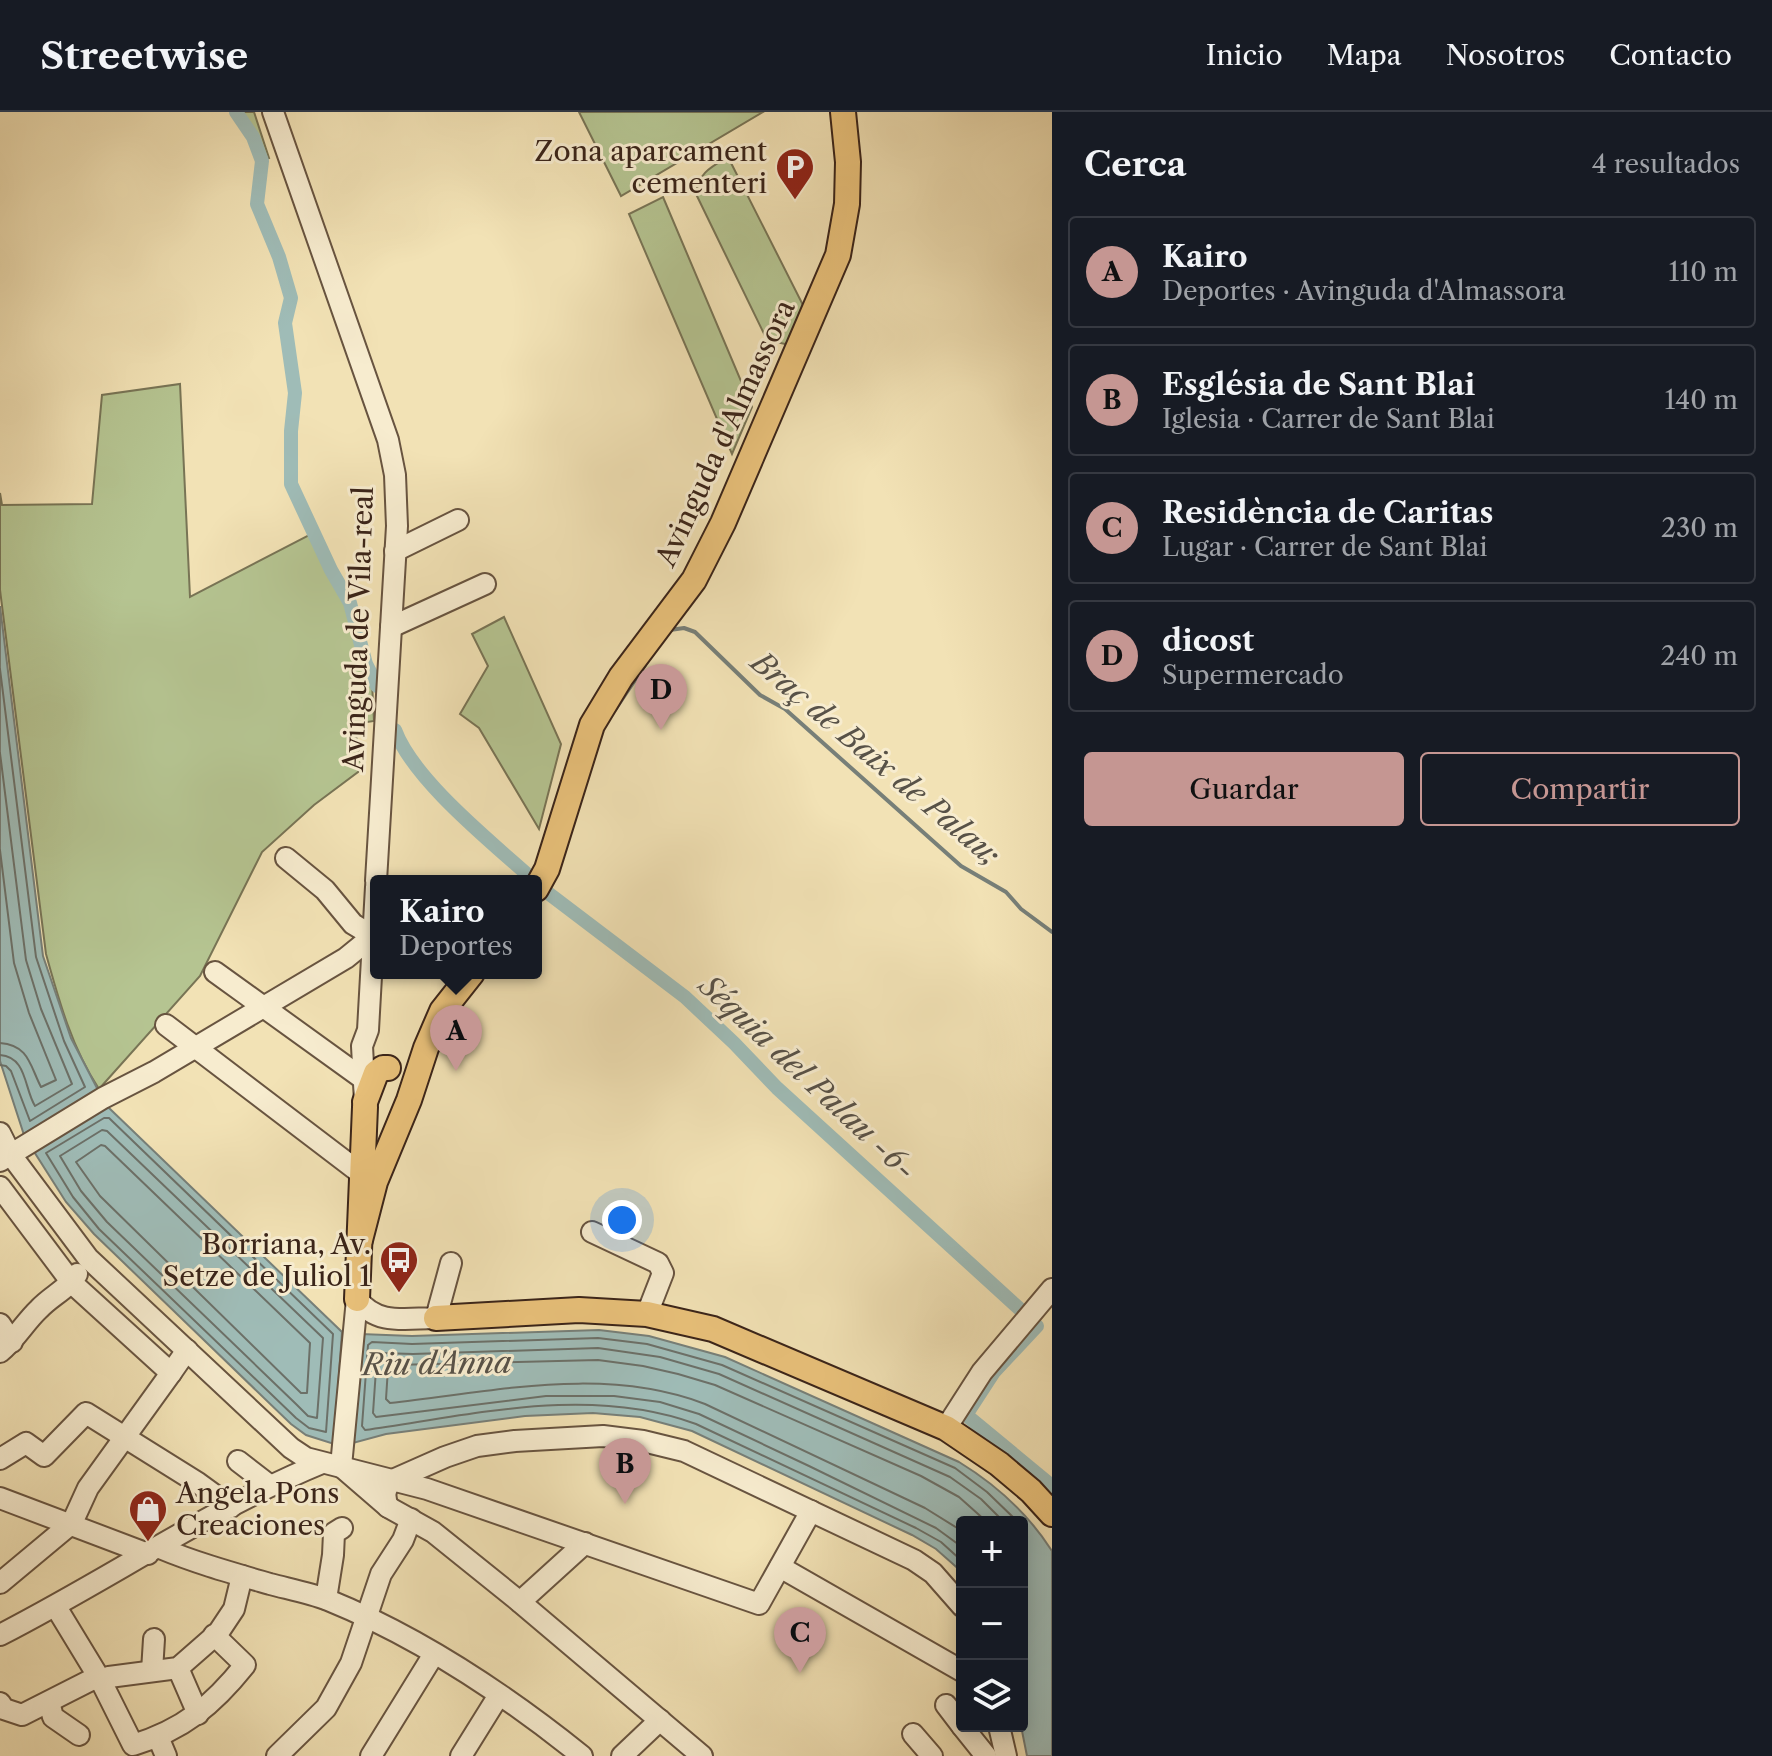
<!DOCTYPE html>
<html lang="es">
<head>
<meta charset="utf-8">
<style>
	:root { --surface:#171b24; --page:#242831; --text:#f1f3f6; --muted:#9ea1a6; --line:#363941; --accent:#c59692 }
	body { margin:0; font-family:"Libre Caslon Text",serif; background:var(--page); color:var(--text) }
	.controls { position:absolute; right:24px; bottom:24px; display:grid; overflow:hidden; border-radius:8px; box-shadow:0 4px 20px #0003 }
	.controls button { width:72px; height:72px; display:grid; place-items:center; padding:0; border:0; border-bottom:2px solid var(--line); background:var(--surface); color:var(--text); font:40px sans-serif }
	.you { position:absolute; left:622px; top:1108px; width:28px; height:28px; margin:-20px; border:6px solid #fff; border-radius:50%; background:#1a73e8; box-shadow:0 0 0 12px #1a73e833 }
	.badge { display:grid; place-items:center; width:52px; height:52px; border-radius:50%; background:var(--accent); color:#111; font-size:26px; font-weight:700 }
	.pin { position:absolute; translate:-50% -66px; filter:drop-shadow(0 2px 4px #0008) }
	.pin::after { content:''; position:absolute; top:42px; width:28px; height:24px; background:inherit; clip-path:polygon(0 0,100% 0,50% 100%) }
	.popup { position:absolute; left:370px; top:763px; width:172px; height:104px; box-sizing:border-box; display:grid; place-content:center; border-radius:8px; background:var(--surface); filter:drop-shadow(0 2px 6px #0005); font-size:26px; white-space:nowrap; color:var(--muted) }
	.popup b { font-size:30px; color:var(--text) }
	.popup::after { content:''; position:absolute; left:50%; top:100%; margin-left:-16px; border:16px solid transparent; border-top-color:var(--surface) }
	.list { margin:0; padding:0; list-style:none }
	h2 { display:flex; justify-content:space-between; align-items:center; height:104px; margin:0; padding:0 32px; font-size:34px }
	h2 small { font-size:26px; font-weight:400; color:var(--muted) }
	.list li { display:grid; grid-template-columns:52px 1fr auto; gap:24px; align-items:center; box-sizing:border-box; height:112px; margin:0 16px 16px; padding:0 16px; border:2px solid var(--line); border-radius:8px }
	.list b { display:block; font-size:30px; white-space:nowrap }
	.list p { margin:0; font-size:26px; white-space:nowrap; color:var(--muted) }
	.list em { font-size:26px; font-style:normal; color:var(--muted) }
	.actions { display:flex; gap:16px; padding:24px 32px }
	.actions a { flex:1; padding:18px 0; border:2px solid var(--accent); border-radius:8px; text-align:center; font-size:28px; color:var(--accent) }
	.actions .main { background:var(--accent); color:#111 }
	.icon { flex:none; width:44px; height:44px; fill:none; stroke:currentColor; stroke-width:2; stroke-linecap:round; stroke-linejoin:round }
	.map { position:relative; flex:none; width:1052px; height:1644px; overflow:hidden }
	header { display:flex; align-items:center; gap:48px; box-sizing:border-box; height:112px; padding:0 40px; background:var(--surface); border-bottom:2px solid var(--line) }
	header strong { font-size:38px }
	nav { display:flex; gap:44px; margin-inline-start:auto; font-size:28px }
	main { display:flex }
	aside { flex:1; background:var(--surface) }
	.map>svg:first-child { display:block }
	.green { fill:#b5c491; stroke:#787455; stroke-width:2 }
	.water { fill:#9fbcb7; stroke:#777f78; stroke-width:2 }
	.lines { fill:none; stroke-linecap:round; stroke-linejoin:round }
	.shore { stroke:#6c7068; stroke-width:2 }
	.stream { stroke:#777f78; stroke-width:4 }
	.canal { stroke:#9fbcb7; stroke-width:14 }
	.minor-casing { stroke:#685440; stroke-width:24 }
	.major-casing { stroke:#3a2419; stroke-width:28 }
	.minor { stroke:#f7eccf; stroke-width:20 }
	.major { stroke:#e9c17a; stroke-width:24 }
	.labels { text-anchor:middle; stroke-width:6; stroke-linejoin:round; paint-order:stroke }
	.poi-label { font-size:28px; fill:#3a2419; stroke:#f7eccf; text-anchor:end }
	.street-label { font-size:28px; fill:#3a2419; stroke:#f7eccf }
	.water-label { font-size:30px; font-style:italic; fill:#585248; stroke:#f7eccf }
</style>
</head>
<body>
<header>
<strong>Streetwise</strong>
<nav><a>Inicio</a><a>Mapa</a><a>Nosotros</a><a>Contacto</a></nav>
</header>
<main>
<div class="map">
<svg width="1052" height="1644" viewBox="0 0 1052 1644">
	<rect width="100%" height="100%" fill="#f2e2b5"/>
	<filter id="stains"><feTurbulence type="fractalNoise" baseFrequency=".0025" numOctaves="4"/><feColorMatrix values="0 0 0 0 .2 0 0 0 0 .09 0 0 0 0 .02 0 0 0 .5 -.17"/></filter>
	<radialGradient id="worn" r=".72"><stop offset=".6" stop-color="#630" stop-opacity="0"/><stop offset="1" stop-color="#630" stop-opacity=".3"/></radialGradient>
	<!-- green -->
	<g class="green">
		<polygon points="237,0 254,0 269,46 262,48 254,25"/>
		<polygon points="579,0 763,0 621,84"/>
		<path d="M 728,45 L 807,201 L 794,230 L 785,232 L 767,228 L 696,82 C 698,61 711,55 728,45 Z"/>
		<polygon points="663,85 752,295 732,342 629,102"/>
		<path d="M 180,272 L 190,485 L 313,421 L 355,507 L 365,553 L 372,571 L 374,609 L 354,612 L 362,657 L 314,693 L 262,740 L 200,864 L 99,977 C 72,936 59,889 46,842 L 0,478 L 0,381 L 2,393 L 92,392 L 102,283 Z"/>
		<polygon points="504,505 561,632 539,717 479,616 460,602 488,554 472,522"/>
	</g>
	<!-- water -->
	<g class="water">
		<polygon points="0,494 43,844 71,926 98,978 24,1023 0,949"/>
		<polygon points="108,995 342,1220 334,1332 306,1323 291,1312 94,1122 66,1090 33,1038"/>
		<path d="M 599,1218 L 649,1224 L 725,1245 L 959,1350 C 995,1372 1029,1403 1052,1439 L 1052,1644 L 1027,1644 L 1021,1614 L 1022,1410 L 962,1410 L 962,1460 L 936,1437 L 912,1423 L 692,1319 L 640,1305 L 593,1301 L 525,1304 L 386,1322 L 353,1331 L 361,1222 L 412,1224 Z"/>
	</g>
	<g class="lines">
		<!-- shore -->
		<g class="shore">
			<polyline points="0,557 36,845 64,929 85,975 30,1009 11,959 6,954 0,953"/>
			<path d="M 0,641 L 26,848 L 41,897 L 72,972 L 35,994 C 24,976 27,945 0,943"/>
			<path d="M 0,738 L 14,851 L 29,901 L 56,968 L 41,975 C 30,954 29,933 0,931"/>
			<polygon points="104,1006 109,1006 333,1222 326,1320 309,1316 296,1306 99,1117 73,1085 46,1041"/>
			<polygon points="102,1018 107,1019 323,1226 317,1306 308,1304 296,1292 107,1110 81,1079 60,1044"/>
			<polygon points="101,1033 105,1034 310,1231 307,1281 301,1281 100,1084 76,1050"/>
			<path d="M 962,1419 L 925,1396 L 705,1292 C 603,1253 494,1280 390,1291 L 386,1287 L 388,1256 L 392,1253 L 598,1248 L 643,1254 L 678,1262 L 715,1273 L 921,1364 L 959,1385 L 987,1410"/>
			<polyline points="962,1435 936,1416 809,1354 699,1302 660,1290 614,1284 546,1284 376,1305 373,1301 377,1243 381,1241 413,1242 598,1236 660,1245 719,1262 950,1365 981,1387 1004,1410"/>
			<path d="M 962,1449 L 941,1430 L 916,1416 L 696,1312 C 589,1273 472,1303 365,1318 L 362,1314 L 368,1233 L 372,1230 L 412,1232 L 598,1226 L 647,1232 L 722,1253 L 955,1356 L 987,1380 L 1018,1410"/>
		</g>
		<!-- stream -->
		<g class="stream">
			<polyline points="670,518 684,516 695,520 760,583 785,597 961,754 1006,780 1021,797 1052,820"/>
			<polyline points="615,598 645,553"/>
		</g>
		<!-- canal -->
		<g class="canal">
			<polyline points="236,0 253,25 262,49 257,92 279,145 291,186 285,211 295,281 291,319 291,372 331,458 350,491 366,552 377,574"/>
			<path d="M 395,618 C 413,667 489,728 529,764"/>
			<polyline points="548,781 685,885 734,931 777,976 1023,1200"/>
			<polyline points="1037,1214 994,1260 966,1303 1052,1374"/>
		</g>
		<!-- minor casing -->
		<g class="minor-casing">
			<g id="minor">
				<polyline points="273,0 388,328 395,363 397,414 376,769"/>
				<polyline points="395,439 458,408"/>
				<polyline points="391,515 485,472"/>
				<polyline points="215,860 362,966"/>
				<polyline points="166,913 363,1063"/>
				<polyline points="365,990 362,934 368,918 376,775"/>
				<polyline points="0,1021 11,1043 88,1146 291,1336 306,1346 427,1377 759,1492 811,1399"/>
				<polyline points="0,1049 103,986 154,960 346,846 373,824 353,812 325,778 286,746"/>
				<polyline points="0,1075 72,1171 171,1261 187,1238"/>
				<polyline points="592,1120 658,1151 663,1161 647,1202"/>
				<path d="M 357,1187 C 377,1214 406,1206 436,1206 L 451,1151"/>
				<polyline points="0,1212 12,1230"/>
				<path d="M 0,1240 C 16,1227 25,1210 39,1197 C 51,1184 68,1177 77,1162"/>
				<polyline points="946,1316 982,1260 1052,1177"/>
				<polyline points="0,1347 26,1331 44,1344 86,1301 198,1371 231,1395"/>
				<polyline points="238,1349 269,1373"/>
				<polyline points="341,1354 357,1187"/>
				<polyline points="344,1357 388,1395 433,1420 520,1490 702,1644"/>
				<polyline points="0,1386 148,1442"/>
				<path d="M 388,1395 C 384,1384 384,1377 393,1368 L 445,1345 L 477,1334 L 515,1329 L 603,1324 L 643,1329 L 684,1339 L 914,1448 L 933,1461 L 962,1494"/>
				<path d="M 160,1436 C 196,1451 232,1461 270,1472 C 289,1477 310,1481 328,1488 C 419,1525 506,1583 582,1644"/>
				<polyline points="780,1455 962,1559"/>
				<polyline points="0,1471 72,1411 88,1376 171,1261"/>
				<polyline points="326,1487 333,1443 334,1421 342,1416"/>
				<polyline points="520,1490 585,1431"/>
				<path d="M 56,1495 L 101,1569 L 133,1633 C 183,1618 213,1593 245,1553 L 214,1523"/>
				<path d="M 0,1523 C 108,1468 210,1397 322,1351"/>
				<polyline points="178,1556 198,1602"/>
				<polyline points="152,1559 154,1527"/>
				<polyline points="49,1590 53,1605 79,1623"/>
				<polyline points="0,1591 4,1597 22,1603 93,1567 101,1569 109,1565 178,1556 218,1521 234,1497 242,1464"/>
				<polyline points="946,1593 962,1614"/>
				<polyline points="962,1614 986,1644"/>
				<polyline points="999,1614 1006,1644"/>
				<polyline points="913,1622 932,1644"/>
				<polyline points="158,1625 166,1644"/>
				<polyline points="277,1644 326,1596 351,1551 381,1462 403,1428 411,1407"/>
				<polyline points="371,1644 434,1542"/>
				<polyline points="461,1644 499,1583"/>
				<polyline points="622,1644 660,1608"/>
			</g>
		</g>
		<!-- major casing -->
		<g class="major-casing">
			<g id="major">
				<polyline points="536,777 547,757 592,613 621,565 694,468 723,411 838,143 847,92 848,50 843,0"/>
				<polyline points="365,990 376,961 383,956 388,956"/>
				<polyline points="360,1128 375,1070 409,988 426,936 442,899 472,861"/>
				<polyline points="357,1187 365,995"/>
				<polyline points="436,1206 579,1198 647,1202 713,1217 946,1316 999,1352 1031,1379 1052,1402"/>
			</g>
		</g>
		<!-- minor -->
		<use href="#minor" class="minor"/>
		<!-- major -->
		<use href="#major" class="major"/>
	</g>
	<!-- icons -->
	<defs>
		<g id="parking-pin" transform="scale(2)"><path d="M0 17L-7.5 6A9.5 9.5 0 1 1 7.5 6Z" fill="#8f2418" stroke="#f7eccf"/><path d="M-3.5-5.5H1a3.5 3.5 0 0 1 0 7H-1V5.5H-3.5ZM-1-3.4V-.6H.8a1.4 1.4 0 0 0 0-2.8Z" fill="#fff"/></g>
		<g id="bus-pin" transform="scale(2)"><path d="M0 17L-7.5 6A9.5 9.5 0 1 1 7.5 6Z" fill="#8f2418" stroke="#f7eccf"/><path d="M-5-6H5V4H4V6H2V4H-2V6H-4V4H-5ZM-3.5-4V0h7V-4ZM-3.5 1.2v1.5H-2V1.2ZM2 1.2v1.5H3.5V1.2Z" fill="#fff"/></g>
		<g id="shop-pin" transform="scale(2)"><path d="M0 17L-7.5 6A9.5 9.5 0 1 1 7.5 6Z" fill="#8f2418" stroke="#f7eccf"/><path d="M-5-2.5h2.3a2.7 3.5 0 0 1 5.4 0H5L5.5 6h-11ZM-1.5-2.5h3a1.5 2.3 0 0 0-3 0Z" fill="#fff"/></g>
	</defs>
	<g fill-rule="evenodd">
		<use href="#parking-pin" x="795" y="55"/>
		<use href="#bus-pin" x="399" y="1148"/>
		<use href="#shop-pin" x="148" y="1397"/>
	</g>
	<g class="labels">
		<!-- poi labels -->
		<g class="poi-label">
			<text x="767" y="49">Zona aparcament<tspan x="767" dy="32">cementeri</tspan></text>
			<text x="371" y="1142">Borriana, Av.<tspan x="371" dy="32">Setze de Juliol 1</tspan></text>
			<text x="176" y="1391" text-anchor="start">Angela Pons<tspan x="176" dy="32">Creaciones</tspan></text>
		</g>
		<!-- street labels -->
		<g class="street-label">
			<text transform="translate(725 321) rotate(-65)" y="10">Avinguda d'Almassora</text>
			<text transform="translate(358 517) rotate(-88)" y="10">Avinguda de Vila-real</text>
		</g>
		<!-- water labels -->
		<g class="water-label">
			<text transform="translate(876 647) rotate(40)" y="10">Braç de Baix de Palau;</text>
			<text transform="translate(808 966) rotate(43)" y="10">Séquia del Palau -6-</text>
			<text transform="translate(437 1252) rotate(-1)" y="10">Riu d'Anna</text>
		</g>
	</g>
	<rect width="100%" height="100%" filter="url(#stains)"/>
	<rect width="100%" height="100%" fill="url(#worn)"/>
</svg>
<div class="controls">
<button>+</button>
<button>−</button>
<button><svg class="icon" aria-label="layers" viewBox="0 0 24 24"><path d="M12 4l9 5-9 5-9-5zM3 14l9 5 9-5"/></svg></button>
</div>
<div class="you"></div>
<div class="pin badge" style="left:456px;top:959px">A</div>
<div class="popup"><b>Kairo</b>Deportes</div>
<div class="pin badge" style="left:625px;top:1392px">B</div>
<div class="pin badge" style="left:800px;top:1561px">C</div>
<div class="pin badge" style="left:661px;top:618px">D</div>
</div>
<aside>
<h2>Cerca<small>4 resultados</small></h2>
<ul class="list">
<li><span class="badge">A</span><div><b>Kairo</b><p>Deportes · Avinguda d'Almassora</p></div><em>110 m</em></li>
<li><span class="badge">B</span><div><b>Església de Sant Blai</b><p>Iglesia · Carrer de Sant Blai</p></div><em>140 m</em></li>
<li><span class="badge">C</span><div><b>Residència de Caritas</b><p>Lugar · Carrer de Sant Blai</p></div><em>230 m</em></li>
<li><span class="badge">D</span><div><b>dicost</b><p>Supermercado</p></div><em>240 m</em></li>
</ul>
<div class="actions"><a class="main">Guardar</a><a>Compartir</a></div>
</aside>
</main>
</body>
</html>
